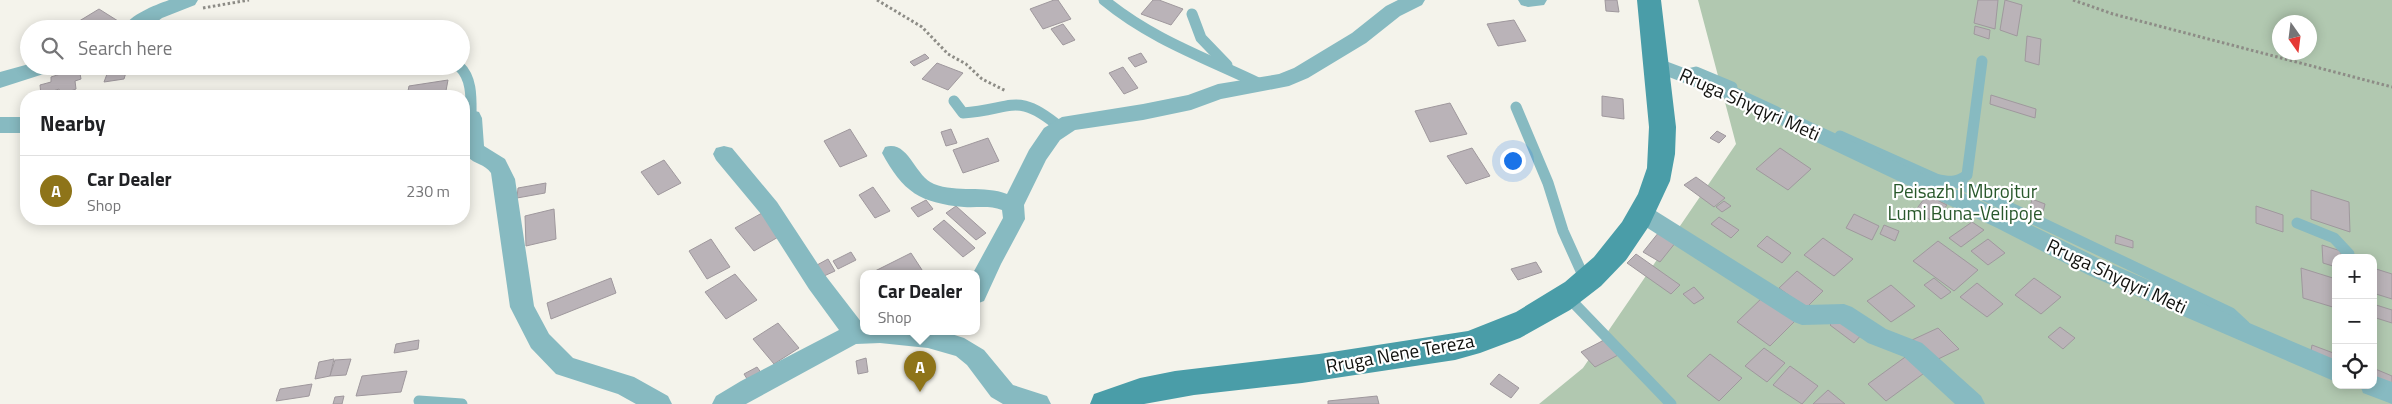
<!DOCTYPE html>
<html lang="en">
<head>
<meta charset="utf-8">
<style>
	:root { --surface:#fff; --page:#f2f2f2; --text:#202124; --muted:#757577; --line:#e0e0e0; --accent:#8e7419 }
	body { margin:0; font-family:"Titillium Web",sans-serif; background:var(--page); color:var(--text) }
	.controls { position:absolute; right:15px; bottom:15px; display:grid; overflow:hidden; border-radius:10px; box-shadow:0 2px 12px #0003 }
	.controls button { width:45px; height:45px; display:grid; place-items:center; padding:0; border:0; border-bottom:1px solid var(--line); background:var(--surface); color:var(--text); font:25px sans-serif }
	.compass { position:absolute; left:2272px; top:15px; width:45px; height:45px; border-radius:50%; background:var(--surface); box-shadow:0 2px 12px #0003; rotate:166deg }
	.you { position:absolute; left:1512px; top:160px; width:18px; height:18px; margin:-12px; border:4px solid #fff; border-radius:50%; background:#1a73e8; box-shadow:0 0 0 8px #1a73e833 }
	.badge { display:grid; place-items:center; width:32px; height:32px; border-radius:50%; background:var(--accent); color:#fff; font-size:16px; font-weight:700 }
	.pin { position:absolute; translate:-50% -41px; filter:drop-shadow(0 1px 2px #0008) }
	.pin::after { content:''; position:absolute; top:26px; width:18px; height:15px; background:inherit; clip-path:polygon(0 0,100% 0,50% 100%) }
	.popup { position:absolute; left:860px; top:270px; width:120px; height:65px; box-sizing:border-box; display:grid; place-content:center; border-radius:10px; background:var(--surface); filter:drop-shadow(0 1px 4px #0005); font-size:16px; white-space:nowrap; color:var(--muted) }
	.popup b { font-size:19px; color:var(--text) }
	.popup::after { content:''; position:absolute; left:50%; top:100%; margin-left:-10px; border:10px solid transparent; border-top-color:var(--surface) }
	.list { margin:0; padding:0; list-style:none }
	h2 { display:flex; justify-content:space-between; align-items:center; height:65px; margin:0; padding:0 20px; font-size:21px }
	h2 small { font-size:16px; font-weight:400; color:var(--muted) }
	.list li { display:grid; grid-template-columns:32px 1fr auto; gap:15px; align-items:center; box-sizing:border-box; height:70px; padding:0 20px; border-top:1px solid var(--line) }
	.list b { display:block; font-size:19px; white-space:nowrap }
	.list p { margin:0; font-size:16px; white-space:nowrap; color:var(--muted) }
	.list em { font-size:16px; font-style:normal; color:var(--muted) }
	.icon { flex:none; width:28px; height:28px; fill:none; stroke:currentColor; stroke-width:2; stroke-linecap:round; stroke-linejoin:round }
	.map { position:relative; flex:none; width:2392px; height:404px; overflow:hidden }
	.search { position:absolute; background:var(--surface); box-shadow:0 2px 12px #0003; left:20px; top:20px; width:450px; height:55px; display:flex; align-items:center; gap:12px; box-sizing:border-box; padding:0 18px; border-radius:28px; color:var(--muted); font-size:19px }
	.panel { position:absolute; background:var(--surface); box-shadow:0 2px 12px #0003; left:20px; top:90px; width:450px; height:135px; border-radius:20px }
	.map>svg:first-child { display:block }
	.green { fill:#b1c8b0; fill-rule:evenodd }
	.building { fill:#bab3b8; stroke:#9f989d }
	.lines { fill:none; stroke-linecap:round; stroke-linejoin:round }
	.path { stroke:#8d8c86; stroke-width:3; stroke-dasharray:2.5 2.5; stroke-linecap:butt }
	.lane { stroke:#87bac1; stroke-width:11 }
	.street { fill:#87bac1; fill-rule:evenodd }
	.secondary { fill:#4a9da8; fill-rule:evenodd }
	.labels { text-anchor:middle; stroke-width:4.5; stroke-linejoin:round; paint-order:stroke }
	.street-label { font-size:19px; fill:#11110e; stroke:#fff }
	.park-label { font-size:19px; fill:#29582b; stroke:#fff }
</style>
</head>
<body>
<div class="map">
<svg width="2392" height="404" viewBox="0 0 2392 404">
	<rect width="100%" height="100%" fill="#f4f3eb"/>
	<!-- green -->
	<path class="green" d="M 1698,0 L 2392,0 L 2392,404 L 1539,404 L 1583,368 L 1736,144 ZM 2280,22 L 2310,22 L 2310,52 L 2280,52 ZM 2336,258 L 2373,258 L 2373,385 L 2336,385 Z"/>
	<!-- building -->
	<g class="building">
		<polygon points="1054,0 1058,0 1071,19 1043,29 1030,9"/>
		<polygon points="1153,0 1159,0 1183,9 1171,25 1141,14"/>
		<polygon points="1605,0 1617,0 1619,12 1606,11"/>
		<polygon points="1978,0 1998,0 1995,29 1974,23"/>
		<polygon points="2005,0 2022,5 2017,36 2000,30"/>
		<polygon points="99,9 118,21 106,29 75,29 71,26"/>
		<polygon points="1514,20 1526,41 1498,46 1487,24"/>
		<polygon points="1063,24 1075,40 1063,45 1051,29"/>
		<polygon points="1975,26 1990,30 1989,39 1974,34"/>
		<polygon points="2027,36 2041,39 2039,65 2025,61"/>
		<polygon points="1141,53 1147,62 1135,67 1128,58"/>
		<polygon points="925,54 929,58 914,66 910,62"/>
		<polygon points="937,63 963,73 948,90 922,79"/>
		<polygon points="110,66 128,66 124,79 104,82"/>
		<polygon points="1123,67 1138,88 1124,94 1109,73"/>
		<polygon points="79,68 81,79 75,81 76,89 60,95 59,89 41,95 40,85 51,82 51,77"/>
		<polygon points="448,80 445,96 407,96 409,86"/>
		<polygon points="1991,95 2036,109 2035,118 1990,104"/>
		<polygon points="1602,96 1623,99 1624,119 1602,116"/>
		<polygon points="1450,103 1467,134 1430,142 1415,111"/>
		<polygon points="850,129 867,156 840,167 824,141"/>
		<polygon points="951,129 957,143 946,146 941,132"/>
		<polygon points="1717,131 1726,136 1719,143 1710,138"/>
		<polygon points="988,138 999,161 963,173 953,150"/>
		<polygon points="1472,148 1490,176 1466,184 1447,156"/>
		<polygon points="1780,148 1811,169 1788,190 1756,169"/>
		<polygon points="664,160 681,183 658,195 641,172"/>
		<polygon points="1696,177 1725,198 1714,207 1684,185"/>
		<polygon points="546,183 545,193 517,198 518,188"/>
		<polygon points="873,187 890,211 875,218 859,195"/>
		<polygon points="2311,190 2349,202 2350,232 2311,219"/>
		<polygon points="1927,195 1947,205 1934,222 1915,211"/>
		<polygon points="2032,199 2045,204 2042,216 2029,211"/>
		<polygon points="926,200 933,209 918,217 911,208"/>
		<polygon points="1724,201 1731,206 1722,212 1716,207"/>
		<polygon points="956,206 986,233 976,240 946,213"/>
		<polygon points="2256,206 2283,215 2283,232 2256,223"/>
		<polygon points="554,209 556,239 526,246 525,216"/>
		<polygon points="762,213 780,236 754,251 735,228"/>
		<polygon points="1854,214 1879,226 1872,240 1846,228"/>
		<polygon points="1719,217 1739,230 1731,238 1711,224"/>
		<polygon points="944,220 975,248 963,257 933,229"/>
		<polygon points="1972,222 1984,230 1961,247 1949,238"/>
		<polygon points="1884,225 1899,231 1895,241 1880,234"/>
		<polygon points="1659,232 1676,242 1660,262 1643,252"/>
		<polygon points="2116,235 2133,241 2133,248 2115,243"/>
		<polygon points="1767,236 1791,253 1782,263 1757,246"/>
		<polygon points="1823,238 1853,259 1834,276 1804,255"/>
		<polygon points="711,239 730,267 707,279 689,251"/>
		<polygon points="1988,239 2005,253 1988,265 1971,251"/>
		<polygon points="1938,241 1978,270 1954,291 1913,261"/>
		<polygon points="2322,245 2341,251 2341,258 2336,258 2336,267 2323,263"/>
		<polygon points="851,252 856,260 838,269 833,261"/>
		<polygon points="911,253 924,273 871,273"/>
		<polygon points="1636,254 1680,285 1671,294 1627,263"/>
		<polygon points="828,259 835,271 824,276 817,265"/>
		<polygon points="1536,262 1542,272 1518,280 1511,269"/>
		<polygon points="2301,268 2336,279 2336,308 2303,298"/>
		<polygon points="2373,268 2392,274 2392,299 2373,293"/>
		<polygon points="1797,271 1823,291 1806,308 1779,288"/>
		<polygon points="735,274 757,300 726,319 705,292"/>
		<polygon points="611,278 616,293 551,319 547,303"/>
		<polygon points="1934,278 1951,292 1941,299 1924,285"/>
		<polygon points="2034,278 2061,297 2041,314 2015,295"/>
		<polygon points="1977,283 2003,304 1987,317 1960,297"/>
		<polygon points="1891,285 1915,306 1891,322 1867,301"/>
		<polygon points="1694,287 1704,298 1694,304 1683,294"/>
		<polygon points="1763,297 1796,320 1770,346 1737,322"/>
		<polygon points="2373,304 2392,310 2392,323 2373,317"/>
		<polygon points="1839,316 1863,333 1854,343 1830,325"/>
		<polygon points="778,323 799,348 774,364 753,339"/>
		<polygon points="2060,327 2075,338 2063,349 2048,337"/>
		<polygon points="1938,328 1959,349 1932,362 1912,340"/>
		<polygon points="1606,339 1620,354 1595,367 1581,352"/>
		<polygon points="419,340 418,349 394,353 396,344"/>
		<polygon points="2312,345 2336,354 2336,366 2310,356"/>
		<polygon points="1764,348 1785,363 1767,382 1745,366"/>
		<polygon points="1710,354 1742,378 1719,401 1687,376"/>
		<polygon points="1908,355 1927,371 1886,401 1868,384"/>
		<polygon points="866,358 868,372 858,374 856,361"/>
		<polygon points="334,359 330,376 315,379 319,362"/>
		<polygon points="351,359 346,375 330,376 335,360"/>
		<polygon points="1790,366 1818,386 1802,404 1773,385"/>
		<polygon points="757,367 762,374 749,382 744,374"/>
		<polygon points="2373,368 2392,376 2392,389 2373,380"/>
		<polygon points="407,371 401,392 356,396 362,376"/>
		<polygon points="1499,374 1519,388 1511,398 1490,384"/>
		<polygon points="312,384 309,396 276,401 280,389"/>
		<polygon points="1828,390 1845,404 1813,404"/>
		<polygon points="344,396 342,404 333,404 335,397"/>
		<polygon points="1377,396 1379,404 1328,404 1328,401"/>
	</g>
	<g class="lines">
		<!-- path -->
		<g class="path">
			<polyline points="877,0 922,27 948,54 966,64 982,79 1006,91"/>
			<polyline points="2073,0 2113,14 2392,87"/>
			<polyline points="203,8 249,0"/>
		</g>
		<!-- lane -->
		<g class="lane">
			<path d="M 1104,0 C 1151,39 1206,58 1260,84"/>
			<polyline points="1192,14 1201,38 1227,65"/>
			<path d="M 459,66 C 473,79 471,100 471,118"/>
			<polyline points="1687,74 1696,72 1732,87"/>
			<path d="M 954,101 L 963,113 C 1013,110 1016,90 1061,128"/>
			<polyline points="1516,107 1548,183 1563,231 1586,282"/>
			<path d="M 1840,136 L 1936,179 C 1948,182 1957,183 1967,175 L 1982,61"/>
			<polyline points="1956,182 2231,313 2245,326"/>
			<polyline points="2297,223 2334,238 2349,254 2349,258"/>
			<polyline points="1567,296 1671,404"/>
			<polyline points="419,401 462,404"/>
		</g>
		<!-- street -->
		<g class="street">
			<path d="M 169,0 L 198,0 L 195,5 L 162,18 L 147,29 L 122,29 C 131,14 153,6 169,0 Z"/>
			<path d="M 1398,0 L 1425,0 L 1422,5 L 1400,16 L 1366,43 L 1308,78 L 1289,86 L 1221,99 L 1191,110 L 1143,120 L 1075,130 L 1060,140 L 1046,160 L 1024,205 L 1025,219 L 1001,264 L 984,301 L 976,304 L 976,273 L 973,273 L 1003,218 L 1002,210 C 989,205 977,208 964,207 C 920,203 903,192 882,153 L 885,147 C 909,140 914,176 934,184 C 957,193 984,185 1007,194 L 1029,150 L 1044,128 L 1062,117 L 1143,104 L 1188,95 L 1218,84 L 1279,74 L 1294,68 L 1352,33 L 1386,6 Z"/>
			<polygon points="1518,0 1547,0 1544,5 1528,7 1521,5"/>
			<polygon points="1655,57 1740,89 2013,216 2104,261 2336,360 2336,382 2088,275 1997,228 1726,99 1648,69 1645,64 1648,59"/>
			<polygon points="29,64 29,66 56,66 53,71 0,88 0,72"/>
			<path d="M 471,110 L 479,112 L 482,118 L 484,146 L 505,159 L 515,179 L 534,306 L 549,334 L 573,358 L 634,377 L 668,396 L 672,404 L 636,404 L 618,394 L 556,374 L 531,348 L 510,307 L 491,173 C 485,164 474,164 468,157 C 459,148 464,124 464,112 Z"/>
			<rect x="0" y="117" width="26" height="16"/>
			<polygon points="724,146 732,148 777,202 825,275 862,323 864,323 864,331 942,331 964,338 984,350 1013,385 1047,396 1051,404 1003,404 991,397 967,365 956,356 928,348 880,343 856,344 746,404 712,404 716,396 741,381 839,330 809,289 761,214 716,160 713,154 716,148"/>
			<polygon points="1643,205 1651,208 1806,305 1844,304 1852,307 1886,329 1922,343 1981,396 1985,404 1955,404 1904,357 1868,343 1840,324 1802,325 1794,322 1635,220 1632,214 1635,208"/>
			<polygon points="2373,375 2392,382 2392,404 2363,393 2360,385 2373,385"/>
		</g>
		<!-- secondary -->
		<polygon class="secondary" points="1637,0 1661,0 1676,127 1675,154 1670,181 1649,226 1626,260 1601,286 1570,310 1520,338 1480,353 1455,360 1302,383 1194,395 1144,404 1090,404 1094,394 1140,378 1175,371 1319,354 1468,331 1516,312 1565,282 1594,257 1622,222 1638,194 1647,168 1649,127"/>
	</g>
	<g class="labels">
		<!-- street labels -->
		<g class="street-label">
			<text transform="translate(1750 104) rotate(24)" y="7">Rruga Shyqyri Meti</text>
			<text transform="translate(2117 276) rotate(25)" y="7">Rruga Shyqyri Meti</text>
			<text transform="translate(1400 353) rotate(-10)" y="7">Rruga Nene Tereza</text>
		</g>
		<!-- park labels -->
		<g class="park-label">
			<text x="1965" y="198">Peisazh i Mbrojtur<tspan x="1965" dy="22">Lumi Buna-Velipoje</tspan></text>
		</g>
	</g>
</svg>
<div class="controls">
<button>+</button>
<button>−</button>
<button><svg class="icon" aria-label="locate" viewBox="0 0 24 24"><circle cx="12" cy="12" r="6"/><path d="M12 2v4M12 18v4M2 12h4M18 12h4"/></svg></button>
</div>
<svg class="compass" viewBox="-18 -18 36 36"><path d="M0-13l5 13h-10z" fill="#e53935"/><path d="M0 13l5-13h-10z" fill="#757577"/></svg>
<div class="you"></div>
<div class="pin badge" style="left:920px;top:392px">A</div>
<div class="popup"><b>Car Dealer</b>Shop</div>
<div class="search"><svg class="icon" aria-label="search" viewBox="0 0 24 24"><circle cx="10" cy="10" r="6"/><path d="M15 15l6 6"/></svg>Search here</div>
<section class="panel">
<h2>Nearby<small></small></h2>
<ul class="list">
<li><span class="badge">A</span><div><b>Car Dealer</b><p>Shop</p></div><em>230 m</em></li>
</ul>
</section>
</div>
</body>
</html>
